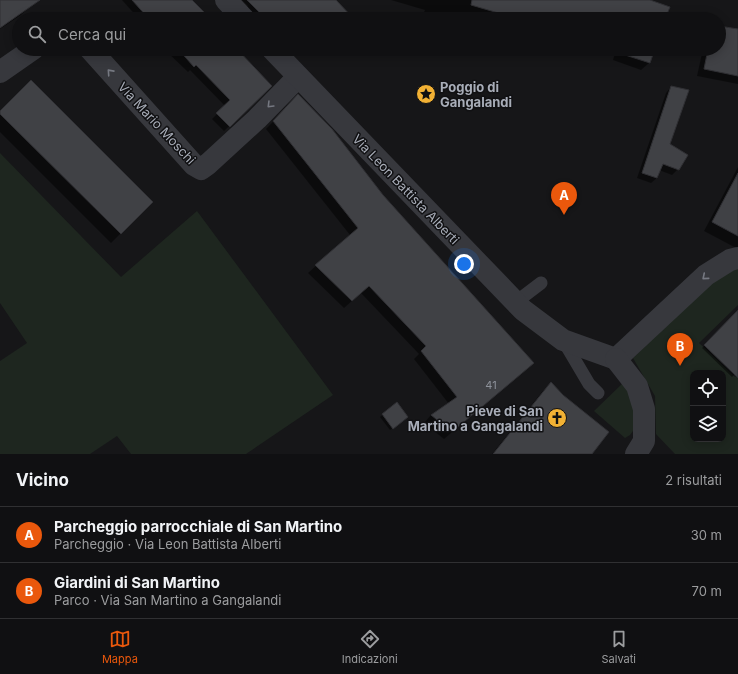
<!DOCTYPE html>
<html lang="it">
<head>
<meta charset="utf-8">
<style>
	:root { --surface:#101012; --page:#1e1e20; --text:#f1f3f6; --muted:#9c9d9f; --line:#303032; --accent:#ea580c }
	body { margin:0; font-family:Inter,sans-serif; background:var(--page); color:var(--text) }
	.controls { position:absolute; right:12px; bottom:12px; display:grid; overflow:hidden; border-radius:8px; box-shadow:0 2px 10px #0003 }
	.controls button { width:36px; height:36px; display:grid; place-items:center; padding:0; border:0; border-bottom:1px solid var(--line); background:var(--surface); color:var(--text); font:20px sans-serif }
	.you { position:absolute; left:464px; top:264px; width:14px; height:14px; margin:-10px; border:3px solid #fff; border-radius:50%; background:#1a73e8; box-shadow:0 0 0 6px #1a73e833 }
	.badge { display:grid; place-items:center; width:26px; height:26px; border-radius:50%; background:var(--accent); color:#fff; font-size:13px; font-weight:700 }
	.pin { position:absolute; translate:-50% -33px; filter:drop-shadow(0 1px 2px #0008) }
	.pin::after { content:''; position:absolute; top:21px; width:14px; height:12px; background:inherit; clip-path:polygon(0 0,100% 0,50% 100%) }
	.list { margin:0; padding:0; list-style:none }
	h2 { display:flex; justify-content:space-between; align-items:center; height:52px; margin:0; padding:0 16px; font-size:17px }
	h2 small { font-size:13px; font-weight:400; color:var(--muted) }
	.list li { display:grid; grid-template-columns:26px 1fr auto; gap:12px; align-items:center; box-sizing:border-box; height:56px; padding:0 16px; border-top:1px solid var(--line) }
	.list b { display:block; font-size:15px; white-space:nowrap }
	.list p { margin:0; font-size:13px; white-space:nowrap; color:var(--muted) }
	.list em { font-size:13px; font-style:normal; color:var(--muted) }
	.icon { flex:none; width:22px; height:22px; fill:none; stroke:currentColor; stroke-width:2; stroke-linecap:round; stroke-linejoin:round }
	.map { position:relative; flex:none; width:738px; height:454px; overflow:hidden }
	.search { position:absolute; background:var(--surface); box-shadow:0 2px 10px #0003; left:12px; right:12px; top:12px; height:44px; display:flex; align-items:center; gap:10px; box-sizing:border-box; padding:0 14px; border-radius:22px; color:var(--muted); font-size:15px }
	.sheet { height:164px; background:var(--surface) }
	nav { display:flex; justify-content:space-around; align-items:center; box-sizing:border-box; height:56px; border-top:1px solid var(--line); background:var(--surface); font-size:11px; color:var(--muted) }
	nav a { display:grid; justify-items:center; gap:2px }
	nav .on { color:var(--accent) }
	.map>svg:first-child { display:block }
	.green { fill:#1e261f; fill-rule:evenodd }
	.shadow { fill:#0007 }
	.building { fill:#404145; stroke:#303034 }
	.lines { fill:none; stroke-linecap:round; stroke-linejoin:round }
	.lane { stroke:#37383d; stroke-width:13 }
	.street { stroke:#37383d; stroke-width:22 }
	.oneway { stroke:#757881 }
	.labels { text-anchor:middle; stroke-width:3; stroke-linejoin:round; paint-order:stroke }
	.number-label { font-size:11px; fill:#8e929b }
	.poi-label { font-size:13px; font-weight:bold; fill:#a8adb8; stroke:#111113; text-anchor:start }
	.street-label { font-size:13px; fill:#a8adb8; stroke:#111113 }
</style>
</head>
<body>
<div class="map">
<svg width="738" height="454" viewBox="0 0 738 454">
	<rect width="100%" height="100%" fill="#161618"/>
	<!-- green -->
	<g class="green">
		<polygon points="0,153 121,277 197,211 333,395 246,454 131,454 117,436 90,454 0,454 0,361 27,343 0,303"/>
		<path d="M 738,265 L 738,305 L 699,343 L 735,377 L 738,375 L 738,454 L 675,454 L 656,434 L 655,396 L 633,358 L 719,277 ZM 693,373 L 723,373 L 723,439 L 693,439 Z"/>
		<polygon points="623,383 636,401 635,428 630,435 625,438 594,411"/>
	</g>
	<!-- shadow -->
	<g class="shadow">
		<polygon points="0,0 25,0 30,6 21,15 0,29"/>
		<polygon points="122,0 191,0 210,19 139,19"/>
		<polygon points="242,0 334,0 351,19 253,19 244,10 248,6"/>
		<polygon points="391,0 647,0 664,19 486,19 463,13 458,19 447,19 424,12 425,10"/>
		<polygon points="719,27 738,30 738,84 697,76 703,49 719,49"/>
		<polygon points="164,49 236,49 271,86 224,131 212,119 225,106 190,70 188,72"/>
		<polygon points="312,49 321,49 317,53"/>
		<polygon points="615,49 654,49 649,63 641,70 613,60 616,50"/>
		<polygon points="671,87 669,144 678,169 672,175 659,170 657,178 651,183 637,178 666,93"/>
		<polygon points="298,96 383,195 533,363 444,439 424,423 431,415 449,404 414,359 419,354 361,293 344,308 308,273 350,235 266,129"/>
		<polygon points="0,112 152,202 111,243 0,132"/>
		<polygon points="738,167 738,249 704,231"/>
		<polygon points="738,312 738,371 732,377 702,348"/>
		<polygon points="551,383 562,396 591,454 492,454 542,392"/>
		<polygon points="396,404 404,420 390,430 380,417"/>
	</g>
	<!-- building -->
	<g class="building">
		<polygon points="0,0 40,0 0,28"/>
		<polygon points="132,0 192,0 211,19 149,19"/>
		<polygon points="247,0 336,0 354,19 266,19"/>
		<polygon points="472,0 650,0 670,7 665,19 519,19 471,5"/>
		<polygon points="719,26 738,29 738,76 704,69 708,49 719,49"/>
		<polygon points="178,49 237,49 272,86 230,127 216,113 230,100 196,65 194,67"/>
		<polygon points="621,49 655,49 650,63 619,53"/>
		<polygon points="31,80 153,202 121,234 0,114 0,111"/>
		<polygon points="671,86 689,90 670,144 688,155 679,170 663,164 657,178 642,173"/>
		<polygon points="298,94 332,129 383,195 534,363 452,432 431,415 457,397 421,351 426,346 369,286 352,301 315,265 358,228 273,121"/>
		<polygon points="738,173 738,236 712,222"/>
		<polygon points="738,310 738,378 704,345"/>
		<polygon points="551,382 563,395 609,432 592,454 493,454"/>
		<polygon points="397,402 408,417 393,429 382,414"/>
	</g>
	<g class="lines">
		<!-- lane -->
		<g class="lane">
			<polyline points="516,302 541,283"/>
			<polyline points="563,340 589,384 598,393"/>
		</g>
		<!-- street -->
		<g class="street">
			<polyline points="226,0 244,19"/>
			<polyline points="90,49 194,165 201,169 208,164 257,119 298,77"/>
			<polyline points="272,49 523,310 563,340 616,359"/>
			<polyline points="0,72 33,49"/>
			<polyline points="616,359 706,275 730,260 738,258"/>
			<polyline points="616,359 637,386 644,409 644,441 636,454"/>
		</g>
	</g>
	<!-- one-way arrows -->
	<defs><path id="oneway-chevron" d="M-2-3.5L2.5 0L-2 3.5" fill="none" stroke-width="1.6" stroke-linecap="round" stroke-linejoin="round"/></defs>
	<g class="oneway">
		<use href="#oneway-chevron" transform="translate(110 72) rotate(-132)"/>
		<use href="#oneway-chevron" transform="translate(270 105) rotate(135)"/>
		<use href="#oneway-chevron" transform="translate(705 277) rotate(140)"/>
	</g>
	<!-- icons -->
	<defs>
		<g id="sight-disc" transform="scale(1)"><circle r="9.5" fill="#f2b134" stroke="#111113"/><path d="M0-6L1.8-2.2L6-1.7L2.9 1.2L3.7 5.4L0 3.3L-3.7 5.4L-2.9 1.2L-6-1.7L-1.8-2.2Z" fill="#111"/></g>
		<g id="church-disc" transform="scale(1)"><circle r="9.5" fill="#f2b134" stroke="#111113"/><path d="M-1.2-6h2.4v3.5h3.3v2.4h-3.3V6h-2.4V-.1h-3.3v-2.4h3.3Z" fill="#111"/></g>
	</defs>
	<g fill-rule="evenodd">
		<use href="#sight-disc" x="426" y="94"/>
		<use href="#church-disc" x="557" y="418"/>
	</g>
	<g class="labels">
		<!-- number labels -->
		<g class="number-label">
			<text x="491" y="389">41</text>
		</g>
		<!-- poi labels -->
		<g class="poi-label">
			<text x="440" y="92">Poggio di<tspan x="440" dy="15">Gangalandi</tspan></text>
			<text x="543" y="416" text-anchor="end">Pieve di San<tspan x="543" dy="15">Martino a Gangalandi</tspan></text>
		</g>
		<!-- street labels -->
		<g class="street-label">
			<text transform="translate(157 123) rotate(47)" y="5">Via Mario Moschi</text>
			<text transform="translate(406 189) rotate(46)" y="5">Via Leon Battista Alberti</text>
		</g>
	</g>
</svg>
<div class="controls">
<button><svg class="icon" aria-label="locate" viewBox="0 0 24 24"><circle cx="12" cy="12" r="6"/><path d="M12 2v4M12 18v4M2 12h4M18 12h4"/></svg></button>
<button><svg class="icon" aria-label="layers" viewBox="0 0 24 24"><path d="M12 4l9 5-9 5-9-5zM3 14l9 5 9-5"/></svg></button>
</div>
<div class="you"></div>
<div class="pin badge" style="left:564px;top:215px">A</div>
<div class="pin badge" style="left:680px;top:366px">B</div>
<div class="search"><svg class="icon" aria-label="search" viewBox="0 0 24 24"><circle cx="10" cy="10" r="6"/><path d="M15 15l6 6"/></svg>Cerca qui</div>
</div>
<section class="sheet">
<h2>Vicino<small>2 risultati</small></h2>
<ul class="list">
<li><span class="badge">A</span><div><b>Parcheggio parrocchiale di San Martino</b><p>Parcheggio · Via Leon Battista Alberti</p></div><em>30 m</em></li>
<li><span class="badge">B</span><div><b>Giardini di San Martino</b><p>Parco · Via San Martino a Gangalandi</p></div><em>70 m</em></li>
</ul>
</section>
<nav>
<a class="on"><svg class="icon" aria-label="map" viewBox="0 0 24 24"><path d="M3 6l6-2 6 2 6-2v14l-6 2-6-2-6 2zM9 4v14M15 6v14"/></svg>Mappa</a>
<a><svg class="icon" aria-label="directions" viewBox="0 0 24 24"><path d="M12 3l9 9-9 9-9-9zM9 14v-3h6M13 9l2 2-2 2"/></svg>Indicazioni</a>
<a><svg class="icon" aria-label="saved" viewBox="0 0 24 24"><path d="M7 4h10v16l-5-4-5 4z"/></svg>Salvati</a>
</nav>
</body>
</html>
